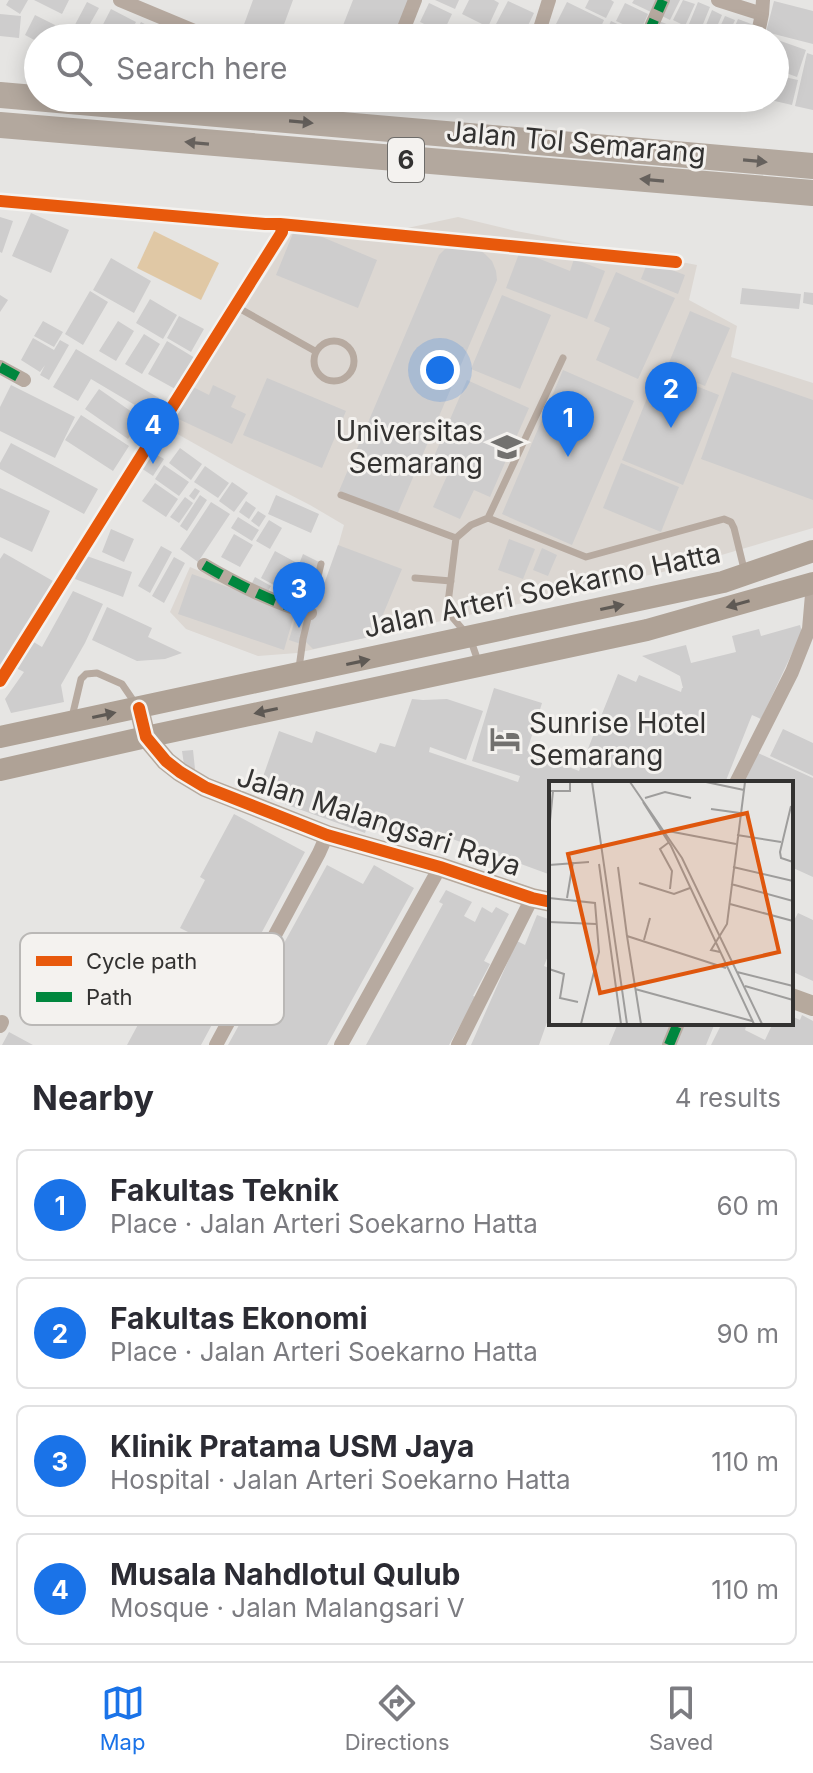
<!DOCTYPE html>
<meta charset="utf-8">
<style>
body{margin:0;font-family:Inter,sans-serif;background:#f7f7f7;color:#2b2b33}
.you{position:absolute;left:440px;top:370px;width:28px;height:28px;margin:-20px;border:6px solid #fff;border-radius:50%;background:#1a73e8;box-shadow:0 0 0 12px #1a73e833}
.badge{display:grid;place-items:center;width:52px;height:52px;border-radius:50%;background:#1a73e8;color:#fff;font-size:26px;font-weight:700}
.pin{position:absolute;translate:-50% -66px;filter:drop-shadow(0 2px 4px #0008)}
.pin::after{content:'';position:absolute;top:42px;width:28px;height:24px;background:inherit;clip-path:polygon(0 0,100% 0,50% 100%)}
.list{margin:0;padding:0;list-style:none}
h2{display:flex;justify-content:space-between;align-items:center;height:104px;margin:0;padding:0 32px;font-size:34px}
h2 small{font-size:26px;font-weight:400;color:#7c7c81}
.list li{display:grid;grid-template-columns:52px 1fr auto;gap:24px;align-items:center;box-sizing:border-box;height:112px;margin:0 16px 16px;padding:0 16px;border:2px solid #e1e1e2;border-radius:12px}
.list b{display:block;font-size:30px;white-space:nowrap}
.list p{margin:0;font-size:26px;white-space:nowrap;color:#7c7c81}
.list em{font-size:26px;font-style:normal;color:#7c7c81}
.icon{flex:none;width:44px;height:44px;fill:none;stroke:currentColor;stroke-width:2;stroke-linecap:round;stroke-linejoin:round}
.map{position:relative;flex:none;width:813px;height:1045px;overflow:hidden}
.search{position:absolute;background:#fff;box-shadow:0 4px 20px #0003;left:24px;right:24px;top:24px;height:88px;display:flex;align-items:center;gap:20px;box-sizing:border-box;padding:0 28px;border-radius:44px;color:#7c7c81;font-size:30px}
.sheet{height:616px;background:#fff}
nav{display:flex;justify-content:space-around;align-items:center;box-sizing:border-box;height:112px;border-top:2px solid #e1e1e2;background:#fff;font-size:22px;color:#7c7c81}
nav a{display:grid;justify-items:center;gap:4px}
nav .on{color:#1a73e8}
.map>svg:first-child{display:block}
.built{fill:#dcd7d2}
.green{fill:#e0c8a5}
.building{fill:#cecdcd}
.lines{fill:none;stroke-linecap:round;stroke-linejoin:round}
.lane{stroke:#b7aaa0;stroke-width:7}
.street{stroke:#b7aaa0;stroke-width:14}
.secondary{stroke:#b6a99d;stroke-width:20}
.primary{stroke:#afa296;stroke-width:22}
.highway{stroke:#b3a89e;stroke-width:26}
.quiet{stroke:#00873e;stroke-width:10;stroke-dasharray:20 10;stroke-linecap:butt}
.cycleway-casing{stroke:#f4f2ef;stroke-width:17}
.cycleway{stroke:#e8590c;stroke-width:12}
.oneway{fill:#66615d}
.oneway2{fill:#5e5954}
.labels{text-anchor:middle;stroke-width:6;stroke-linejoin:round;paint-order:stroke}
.shield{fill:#f4f2ef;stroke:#6d6c6a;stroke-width:2}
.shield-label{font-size:26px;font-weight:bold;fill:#333231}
.street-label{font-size:28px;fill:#333231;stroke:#f4f2ef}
.poi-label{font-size:28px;fill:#333231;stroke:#f4f2ef;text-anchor:end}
.inset-road{fill:none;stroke:#9e9d9c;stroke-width:2}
.view{fill:#df570e;fill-opacity:0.15;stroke:#df570e;stroke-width:4}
.inset-edge{fill:none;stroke:#333231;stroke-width:4}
.key{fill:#f4f2ef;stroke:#bab8b6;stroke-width:2}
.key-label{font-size:22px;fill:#333231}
</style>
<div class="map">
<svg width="813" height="1045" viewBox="0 0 813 1045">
<rect width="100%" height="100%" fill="#e6e5e3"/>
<path class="built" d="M458,217L516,231L697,265L689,300L737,326L731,357L813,383V528L667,571L297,653L258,656L186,629L170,612L190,567L277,604L318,617L344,525L310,505L236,467L165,427L230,331L301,219L389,232Z"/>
<path class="green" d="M154,231L219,263L201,300L137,268Z"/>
<path class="building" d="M9,0H28L20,14L6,5Z
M34,0H69L62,14Z
M253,0H293L279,38H239Z
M353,0H409L396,38H338Z
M435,0H459L455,9Z
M469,0H494L499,3L488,27L462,14Z
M589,0H611L614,2L606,18L585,8Z
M634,0H657L651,12L632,3Z
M667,0H680L670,20L660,15Z
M683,0L695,4L685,26L673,20Z
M508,1L534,13L522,38L495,26Z
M774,1L813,11V44L766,32Z
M87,2L99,8L82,38H68Z
M567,2L604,20L596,38H586L556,24Z
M698,2L710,7L699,34L687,29Z
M429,3L452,14L443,33L420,22Z
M625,3L648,14L640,32L616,21Z
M111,9L136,22L128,38H96Z
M712,10L722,15L712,38H708L702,35Z
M0,14L21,16L19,38L0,36Z
M35,15L55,25L49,38H38V42L25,35Z
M725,16L735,20L727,38H715Z
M738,19L754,25L749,38H730Z
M611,21L647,38H603Z
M659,21L701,38L653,37Z
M141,22L167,36L166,38H133Z
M553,25L580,38H547Z
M418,28L445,35L444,38H415Z
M775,39L806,50L797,77L775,69Z
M807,53L813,55V110L795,106Z
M775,75L798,80L792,105L766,99L775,98Z
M678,98H697L691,112L675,106Z
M31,213L69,230L51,273L12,256Z
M0,217L13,221L2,253L0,252Z
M296,226L377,260L358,308L276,275Z
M455,246L478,249L485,254L492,261L496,271L497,280L397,515L339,491L439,255L445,249Z
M520,251L570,271L574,259L605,271L587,319L506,288Z
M111,258L151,281L134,313L93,290Z
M648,261L685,275L678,294L641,279Z
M616,272L675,298L638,379L596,360L610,328L594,321Z
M742,288L801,294L799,309L740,304Z
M90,291L108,302L83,345L65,334Z
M804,292L813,293V305L803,303Z
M0,295L8,300L0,312Z
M502,295L551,315L520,389L471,369Z
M150,299L177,315L163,339L136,323Z
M690,311L730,328L705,386L666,370Z
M179,316L204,329L191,352L167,338Z
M43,321L63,332L54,347L34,336Z
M118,321L134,331L116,361L99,351Z
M144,334L160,344L142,374L125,364Z
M33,338L54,350L60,340L69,345L49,380L40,375L45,365L40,372L21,360Z
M167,341L195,358L177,390L148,374Z
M76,349L164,401L155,417L91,379L78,401L53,387Z
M563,370L634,401L572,545L502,514Z
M658,371L719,395L683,485L622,460Z
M732,372L813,400V500L701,459Z
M267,378L346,411L322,468L243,435Z
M467,380L529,408L490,497L474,490L460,519L433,507L447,476L429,468Z
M11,385L75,417L55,458L0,431V407Z
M189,385L209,395L213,385L236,396L231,407L246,414L232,444L174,417Z
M99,389L142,419L128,439L85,409Z
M81,415L129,446L113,471L65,440Z
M11,443L98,489L84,514L0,469V463Z
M180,448L202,464L191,480L169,463Z
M152,452L164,459L153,476L141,468Z
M621,463L679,487L661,532L603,508Z
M164,465L189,482L179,496L155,479Z
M205,466L229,483L218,498L194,482Z
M232,482L248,493L234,512L219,501Z
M155,483L178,499L166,517L142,501Z
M0,488L50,511L32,552L0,537Z
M195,488L200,491L194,500L189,496Z
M200,495L207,500L187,531L180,526Z
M276,495L319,514L311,533L268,514Z
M185,497L193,503L179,523L170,517Z
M246,501L256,508L249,519L239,512Z
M211,502L230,514L198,562L180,549Z
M258,511L266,516L259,527L251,521Z
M238,517L259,530L252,541L231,528Z
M269,520L282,528L270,549L256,541Z
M111,529L134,539L124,562L102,552Z
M234,534L253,545L240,567L221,557Z
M509,539L535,549L523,579L498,570Z
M338,545L402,569L374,636L313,649L304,640Z
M161,546L172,552L150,593L138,586Z
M542,548L557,555L548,576L533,570Z
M275,551L297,563L283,590L261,578Z
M4,553L53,581L0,672V559Z
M303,554L319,562L309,611L284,602Z
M84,555L132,572L123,597L75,579Z
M174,557L185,563L164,603L152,596Z
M192,574L295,612L284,650L178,614Z
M255,577L271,586L265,596L250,587Z
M73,591L103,604L85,643L61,685L64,702L11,713L5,699L24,672L16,668L32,641L42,647Z
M107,607L152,628L148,637L182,653L165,659L137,661L92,640Z
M297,613L308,617L301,644L289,640Z
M800,625L802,632L761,719L752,715L725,783H551V875L425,829L421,840L368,824L365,833L257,794L279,731L312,743L316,731L376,753L380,743L395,747L412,699L423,700L447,699L483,711L466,760L430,747L429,752L518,782L520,776L472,761L494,688L542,703L527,751L579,771L618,674L636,682L639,675L681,692L682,688H683L680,676L642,656L686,645L691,663L736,652L732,636L759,629L761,636Z
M783,729L813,743V776L770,756Z
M193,750L195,769L185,771L182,751Z
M758,753L813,778V877L791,867V783H744Z
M234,814L305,852L201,1045H127L188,932L180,928L205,880L200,877Z
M327,865L363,884L374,865L414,888L327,1045H228Z
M446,890L472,902L464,916L475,922L482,907L492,913L496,907L509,914L484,961L490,964L473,996L476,997L449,1045H366L443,904L439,902Z
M798,913L813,920V981L791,971V926Z
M537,915L551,920V948L544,966L551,969V1011L539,1045H471L517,941L525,945Z
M802,1015L813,1021V1045H711L722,1023H747L745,1030L765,1040L773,1023H791V1016L800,1020Z
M618,1023H674L664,1045H609Z
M683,1023H715L706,1045H673Z
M9,1032L33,1045H2Z"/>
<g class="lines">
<path class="lane" d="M235,306L315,351
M314 361a20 20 0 1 1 40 0a20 20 0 1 1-40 0Z
M341,495L456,538
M488,518L586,557L724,519L731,522L734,528L745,573
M415,578L451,581
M479,664L470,638L447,611L456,538L471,525L488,518L563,358
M299,668L303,639L321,564
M72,717L81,679L86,674L97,673L122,684L135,703"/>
<path class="street" d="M120,0L211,38
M718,0L762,14
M400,38L415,0
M537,38L549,0
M646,38L663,0
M757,38L762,14L763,0
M741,103L743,98
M0,201L265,224H280L282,232L0,681
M280,224L676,262
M0,367L24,380
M204,565C238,585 272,602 310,613
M736,783L792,672L809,629L813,583
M0,1026L2,1022
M216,1045L319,853L327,835
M341,1045L440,867
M458,1045L532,898
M669,1045L678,1023"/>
<path class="secondary" d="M139,708L146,737L166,761L180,772L205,787L327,835L440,867L532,898L551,902
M791,998L813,1006"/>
<path class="primary" d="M0,737L723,582L813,551
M0,770L146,737L647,630L813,583"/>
<path class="highway" d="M0,95L813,166
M0,125L813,193"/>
<path class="quiet" d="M646,38L663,0
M0,367L24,380
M204,565C238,585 272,602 310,613
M669,1045L678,1023"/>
<g class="cycleway-casing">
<path id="cycleway" d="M0,201L265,224H280L282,232L0,681
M280,224L676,262
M139,708L146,737L166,761L180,772L205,787L327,835L440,867L532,898L551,902"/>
</g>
<use href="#cycleway" class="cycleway"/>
</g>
<defs><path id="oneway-solid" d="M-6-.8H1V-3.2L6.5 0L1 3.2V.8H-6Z" transform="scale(2)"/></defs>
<g class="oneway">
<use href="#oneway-solid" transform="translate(301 122) rotate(5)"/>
<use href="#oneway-solid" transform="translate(197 143) rotate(-175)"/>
<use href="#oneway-solid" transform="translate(755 161) rotate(5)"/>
<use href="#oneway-solid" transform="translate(652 180) rotate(-175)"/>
</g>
<g class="oneway2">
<use href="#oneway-solid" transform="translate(738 604) rotate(164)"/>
<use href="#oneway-solid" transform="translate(612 607) rotate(-12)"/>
<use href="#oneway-solid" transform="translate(358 662) rotate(-12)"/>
<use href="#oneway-solid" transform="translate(266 711) rotate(168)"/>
<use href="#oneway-solid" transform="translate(104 715) rotate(-12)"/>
</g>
<defs>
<g id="university-bare" transform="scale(2.4)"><path d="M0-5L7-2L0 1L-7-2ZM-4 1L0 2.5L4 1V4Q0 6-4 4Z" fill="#72716f" stroke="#f4f2ef" stroke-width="2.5" paint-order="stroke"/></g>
<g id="hotel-bare" transform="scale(2.4)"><path d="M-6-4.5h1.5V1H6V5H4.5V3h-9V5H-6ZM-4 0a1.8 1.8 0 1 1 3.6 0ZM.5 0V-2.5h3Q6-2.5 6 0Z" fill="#72716f" stroke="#f4f2ef" stroke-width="2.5" paint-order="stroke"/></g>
</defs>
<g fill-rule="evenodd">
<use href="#university-bare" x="507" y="447"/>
<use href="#hotel-bare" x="505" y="739"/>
</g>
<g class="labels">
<rect class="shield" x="388" y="138" width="36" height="44" rx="6"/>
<g class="shield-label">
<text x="406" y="169">6</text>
</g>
<g class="street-label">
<text transform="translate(576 142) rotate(5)" y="10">Jalan Tol Semarang</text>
<text transform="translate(542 590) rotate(-12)" y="10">Jalan Arteri Soekarno Hatta</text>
<text transform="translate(379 821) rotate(18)" y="10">Jalan Malangsari Raya</text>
</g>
<g class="poi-label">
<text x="483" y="441">Universitas<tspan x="483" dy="32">Semarang</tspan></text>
<text x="529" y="733" text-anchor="start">Sunrise Hotel<tspan x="529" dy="32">Semarang</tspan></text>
</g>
</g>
<g transform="translate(549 781)">
<rect width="244" height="244" fill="#e6e5e3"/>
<path class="inset-road" d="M43,1L78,243M81,1L133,77L213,243M157,1L195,9M0,10H21V1M96,17L116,11L142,17M94,21L122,65L205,243M242,25L231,71L232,77L244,81M162,28L191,32M0,50L4,10M119,50L187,63M188,54L232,61M119,62L111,68L123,90L121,108M50,83L72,243M0,84L40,81M69,86L78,155M184,86L244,100M90,102L125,113L141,107M182,103L244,120M0,117L46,122L50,171L32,243M18,117L24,81M181,123L244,140M0,141L47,143M95,159L101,137L99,144M171,171L162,169L178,143L196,1M0,188L15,193L11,217L29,221M188,191L244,205M196,205L244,219M86,208L203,240M92,243L78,155L177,187"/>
<path class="view" d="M198,32L230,171L51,212L19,73Z"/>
<rect width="244" height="244" class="inset-edge"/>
</g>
<rect x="20" y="933" width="264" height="92" rx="12" class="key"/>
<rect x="36" y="956" width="36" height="10" fill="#e8590c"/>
<rect x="36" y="992" width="36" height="10" fill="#00873e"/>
<g class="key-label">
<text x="86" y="969">Cycle path</text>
<text x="86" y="1005">Path</text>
</g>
</svg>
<div class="you"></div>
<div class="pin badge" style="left:568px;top:457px">1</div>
<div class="pin badge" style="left:671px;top:428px">2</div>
<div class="pin badge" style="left:299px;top:628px">3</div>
<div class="pin badge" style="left:153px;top:464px">4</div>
<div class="search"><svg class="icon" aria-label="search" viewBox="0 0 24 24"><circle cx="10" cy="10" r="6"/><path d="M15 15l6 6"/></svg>Search here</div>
</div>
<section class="sheet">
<h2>Nearby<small>4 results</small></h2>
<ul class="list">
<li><span class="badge">1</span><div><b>Fakultas Teknik</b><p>Place · Jalan Arteri Soekarno Hatta</p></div><em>60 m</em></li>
<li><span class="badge">2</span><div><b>Fakultas Ekonomi</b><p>Place · Jalan Arteri Soekarno Hatta</p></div><em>90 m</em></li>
<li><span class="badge">3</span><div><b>Klinik Pratama USM Jaya</b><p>Hospital · Jalan Arteri Soekarno Hatta</p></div><em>110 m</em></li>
<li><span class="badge">4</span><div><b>Musala Nahdlotul Qulub</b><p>Mosque · Jalan Malangsari V</p></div><em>110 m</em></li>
</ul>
</section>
<nav>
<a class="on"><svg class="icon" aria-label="map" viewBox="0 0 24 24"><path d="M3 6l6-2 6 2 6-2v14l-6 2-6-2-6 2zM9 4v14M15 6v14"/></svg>Map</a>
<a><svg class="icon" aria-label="directions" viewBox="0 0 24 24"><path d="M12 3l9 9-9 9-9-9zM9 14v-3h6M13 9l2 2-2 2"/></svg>Directions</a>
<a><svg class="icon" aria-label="saved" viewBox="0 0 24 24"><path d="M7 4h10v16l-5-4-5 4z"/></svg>Saved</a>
</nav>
